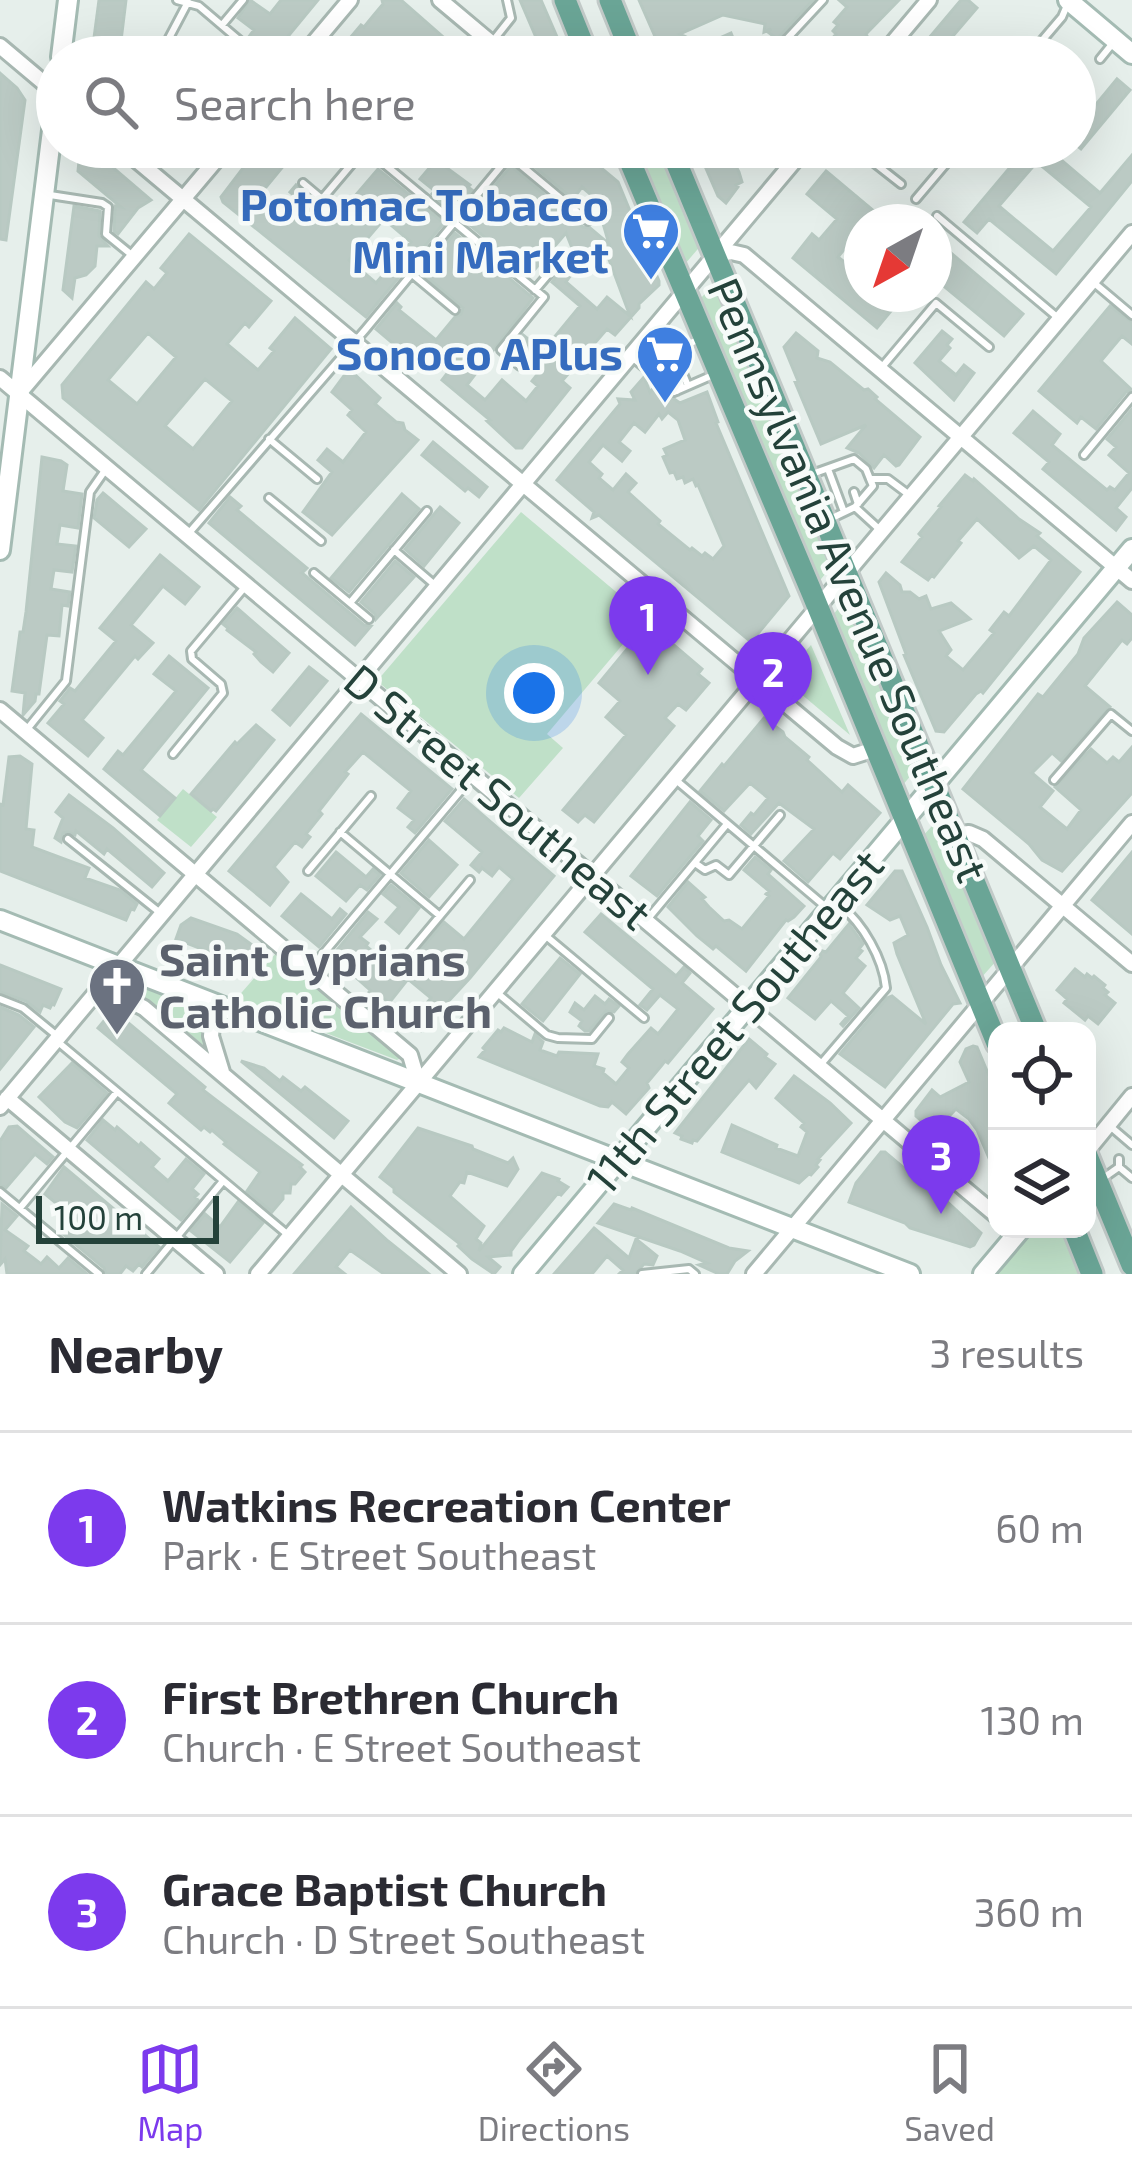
<!DOCTYPE html>
<meta charset="utf-8">
<style>
body{margin:0;font-family:"Exo 2",sans-serif;background:#f2f2f3;color:#2b2b33}
.controls{position:absolute;right:36px;bottom:36px;display:grid;overflow:hidden;border-radius:24px;box-shadow:0 12px 48px #0002}
.controls button{width:108px;height:108px;display:grid;place-items:center;padding:0;border:0;border-bottom:3px solid #e1e1e2;background:#fff;color:#2b2b33;font:60px sans-serif}
.compass{position:absolute;left:844px;top:204px;width:108px;height:108px;border-radius:50%;background:#fff;box-shadow:0 12px 48px #0002;rotate:220deg}
.scale{position:absolute;left:36px;bottom:30px;width:183px;box-sizing:border-box;padding-left:12px;border:6px solid #24423a;border-top:0;font-size:33px;line-height:42px;white-space:nowrap;color:#24423a;-webkit-text-stroke:9px #f7fbf9;paint-order:stroke}
.you{position:absolute;left:534px;top:693px;width:42px;height:42px;margin:-30px;border:9px solid #fff;border-radius:50%;background:#1a73e8;box-shadow:0 0 0 18px #1a73e833}
.badge{display:grid;place-items:center;width:78px;height:78px;border-radius:50%;background:#7c3aed;color:#fff;font-size:39px;font-weight:700}
.pin{position:absolute;translate:-50% -99px;filter:drop-shadow(0 3px 6px #0008)}
.pin::after{content:'';position:absolute;top:63px;width:42px;height:36px;background:inherit;clip-path:polygon(0 0,100% 0,50% 100%)}
.list{margin:0;padding:0;list-style:none}
h2{display:flex;justify-content:space-between;align-items:center;height:156px;margin:0;padding:0 48px;font-size:51px}
h2 small{font-size:39px;font-weight:400;color:#7c7c81}
.list li{display:grid;grid-template-columns:78px 1fr auto;gap:36px;align-items:center;box-sizing:border-box;height:192px;padding:0 48px;border-top:3px solid #e1e1e2}
.list b{display:block;font-size:45px;white-space:nowrap}
.list p{margin:0;font-size:39px;white-space:nowrap;color:#7c7c81}
.list em{font-size:39px;font-style:normal;color:#7c7c81}
.icon{flex:none;width:66px;height:66px;fill:none;stroke:currentColor;stroke-width:2;stroke-linecap:round;stroke-linejoin:round}
.map{position:relative;flex:none;width:1132px;height:1274px;overflow:hidden}
.search{position:absolute;background:#fff;box-shadow:0 12px 48px #0002;left:36px;right:36px;top:36px;height:132px;display:flex;align-items:center;gap:30px;box-sizing:border-box;padding:0 42px;border-radius:66px;color:#7c7c81;font-size:45px}
.sheet{height:732px;background:#fff}
nav{display:flex;justify-content:space-around;align-items:center;box-sizing:border-box;height:168px;border-top:3px solid #e1e1e2;background:#fff;font-size:33px;color:#7c7c81}
nav a{display:grid;justify-items:center;gap:6px}
nav .on{color:#7c3aed}
.map>svg:first-child{display:block}
.green{fill:#bfe0c8}
.building{fill:#bbcac4;stroke:#b8c9c2;stroke-width:3;fill-rule:evenodd}
.lines{fill:none;stroke-linecap:round;stroke-linejoin:round}
.lane-casing{stroke:#a8b8b2;stroke-width:12}
.street-casing{stroke:#a8b8b2;stroke-width:20}
.secondary-casing{stroke:#a4bbb3;stroke-width:24}
.primary-casing{stroke:#c2cac8;stroke-width:27}
.lane{stroke:#fff;stroke-width:6}
.street{stroke:#fff;stroke-width:14}
.secondary{stroke:#fff;stroke-width:18}
.primary{stroke:#6aa596;stroke-width:21}
.labels{text-anchor:middle;stroke-width:9;stroke-linejoin:round;paint-order:stroke}
.shop-label{font-size:45px;font-weight:bold;fill:#366cbe;stroke:#f7fbf9;text-anchor:end}
.street-label{font-size:45px;fill:#24423a;stroke:#f7fbf9}
.worship-label{font-size:45px;font-weight:bold;fill:#5b616d;stroke:#f7fbf9;text-anchor:start}
</style>
<div class="map">
<svg width="1132" height="1274" viewBox="0 0 1132 1274">
<rect width="100%" height="100%" fill="#e6efeb"/>
<path class="green" d="M637,147H663L703,243L685,264Z
M718,280L834,563L817,584L700,299Z
M521,512L646,617L547,734L563,748L519,798L377,681Z
M849,596L919,766L901,787L831,617Z
M811,645L850,735L782,678Z
M183,789L217,817L191,847L157,820Z
M940,817L998,959L980,979L922,837Z
M277,952L400,1055L401,1058L397,1060L236,999Z
M120,979L199,1007L203,1014L208,1049L146,998L118,989L116,986Z
M1033,1229H1062L1081,1274H995Z"/>
<path class="building" d="M99,0H126L119,57H95L96,53H92Z
M250,0L270,14L281,0H318L271,57H266L248,38L254,30L238,18Z
M382,0H401L466,57H432L418,46L409,57H388L376,47L368,57H334L361,25L364,27L373,16L383,4Z
M520,0H541L564,53L551,57L541,49Z
M639,0H813L777,39L768,32L771,29L764,32L765,24L723,15L680,34L697,42L699,47L731,33L735,43L704,57H664Z
M839,0H899L866,34L868,38L851,57H825L820,53L836,34L833,31L838,25L834,22L847,7Z
M961,0H968L977,8L935,57H913Z
M0,73L17,88L25,100L6,240L0,239Z
M1117,79L1130,90L1081,149L1075,144V121L1079,125Z
M259,147H299L262,192L290,218L303,203L290,192L296,185L317,205L324,206L337,217L378,169L444,223L366,317L223,202L221,197ZM384,219L411,242L376,283L349,260Z
M538,147H576L618,182L659,281V285L639,304V308L615,335L607,329L594,344L562,381L570,388L522,448H516L487,421L490,420L442,380L449,371L426,352L416,363L376,329L397,303L401,307L399,310L436,340L455,317L461,314L463,308L422,273L455,233L533,298L467,385L485,400L502,380L526,401L538,386L532,381L544,366L517,343L523,335L543,351L580,306L552,282L563,268L571,275L566,282L597,309L607,297L630,316L604,246L576,258L566,233L530,275L465,221L511,166L583,227L590,228L609,244L600,213L603,205L582,187L573,199L525,159Z
M700,147H726L739,172L742,182L736,185L738,187L726,203L718,196L701,157L704,156Z
M1027,147H1046L1100,193L1132,155V181L1056,274L989,219L977,233L964,222ZM1037,162L1091,207L1053,251L999,206Z
M90,148L151,200L138,208L118,234L114,231L115,206L121,207L78,171L79,161Z
M436,160L470,185L468,187L472,190L453,212L432,194L435,191L420,179Z
M826,171L887,222H862V240L856,235L838,257L862,276V294H883L896,305L877,328L793,258L812,234L819,240L837,219L807,194Z
M74,206L100,211L99,236L108,246H97L95,266L86,275L75,278L72,298L63,290Z
M189,234L271,301L249,327L245,323L227,344L258,370L274,351L270,348L295,318L331,349L199,510L63,398L62,385L146,282L154,289L167,273L161,268ZM148,333L176,357L137,404L108,380ZM205,379L232,401L193,449L165,426Z
M938,242L1023,314L1004,336L934,278V246Z
M1110,306L1132,322V344L1122,336L1101,361L1132,390L1126,392L1096,429L1081,417L1077,423L1039,391Z
M942,331L952,339L947,345L950,348L939,361L956,375L964,365L974,373L954,400L915,363Z
M796,333L818,351L817,358L830,362L864,390L868,389L877,397L875,399L920,437L899,465L896,466L884,455L874,468L859,453L847,448L866,425L821,444L795,382L798,381L784,347Z
M349,369L380,398L375,404L396,422L403,423L405,430L418,440L332,535L303,512L332,472L318,460L327,449L343,462L366,432L348,415L352,410L332,392Z
M644,377L650,392L655,386L680,403L707,392L718,422L716,423L789,596L751,642L599,515L592,518L594,512L557,480L620,404L618,399L635,400L631,392ZM668,412L678,420L685,440L664,449L667,455L663,457L670,473L674,472L677,479L683,477L685,483L693,479L696,486L698,485L724,546L713,559L705,553L702,556L692,548L690,550L658,524L660,521L628,492L636,483L626,474L613,490L599,478L602,474L589,462L603,445L622,461L630,451L619,442L634,423L645,432L659,414L662,419Z
M1132,409V488L1116,508L1126,517L1116,530L1043,469L1049,462L1014,433L1033,411L1060,434L1052,445L1107,490L1110,487L1115,490L1129,473L1109,455L1116,447L1107,439Z
M433,442L487,487L479,497L468,488L465,491L422,455Z
M42,457L61,461L67,465L63,491L82,494L78,528L60,525L57,544L76,546L72,572L54,570L51,589L70,592L68,606L62,605L59,636L47,635L39,694H36L35,701L23,715L25,693L12,691L20,632H23L26,612Z
M965,475L973,481L974,479L1019,519L1040,533L1037,536L1080,572L983,693L981,691L976,694L944,732L936,731L904,655L906,654L879,582L886,573L900,585L902,592H910L919,599L926,596L931,609L951,603L970,619L939,631L951,650L946,656L963,670L994,633L990,630L1004,612L1009,616L1051,560L1034,546L1019,558L977,519L958,541L961,543L934,577L932,575L928,580L902,562L922,537L919,534L941,507L939,506Z
M103,493L146,529L129,547L94,518L97,500Z
M402,494L419,509L349,592L331,578Z
M230,497L241,506L237,510L307,568L302,573L364,625L371,626L355,645L209,523Z
M440,507L459,523L424,566L405,549Z
M160,555L199,587L185,604L163,586L131,625L153,643L138,659L135,656L82,720L103,738L88,756L48,723L64,704L60,701L70,688L75,691L116,641L100,628Z
M395,561L414,577L376,619L375,614L361,602Z
M1117,602L1132,615V638L1127,644L1122,640L1085,686L1110,707L1061,761L1052,753L1032,773L1053,791L1040,807L1067,829L1081,810L1055,787L1091,749L1107,763L1113,757L1119,762L1132,747V793L1062,871L1042,860L1029,844L963,789L1038,694L1043,697L1065,670L1078,654L1084,638Z
M237,608L289,653L273,672L261,662L254,654L256,652L227,630L228,628L223,624Z
M662,635L702,669L698,674L709,683L686,710L678,704L665,718L674,726L594,822L585,815L578,822L563,810L626,735L606,717L620,701L599,683L637,637L651,648Z
M169,656L208,688L141,770L175,798L160,816L104,769L118,751L123,755L176,691L154,674Z
M309,667L327,681L290,725L273,710Z
M361,714L452,789L415,833L408,827L414,820L398,808L411,791L363,752L345,772L348,774L319,811L322,814L306,834L310,837L302,847L295,842L274,867L288,882L270,905L229,871Z
M764,718L783,732L785,737L809,757L807,760L842,792L848,785L880,813L840,859L833,853L808,882L784,861L814,829L779,803L751,834L741,825L751,813L754,815L768,798L750,783L724,811L700,791L722,764L724,766Z
M256,725L274,740L216,811L213,809L211,811L191,794L235,742L237,744Z
M20,756L32,764L26,829L34,830L32,847L89,868L85,878L120,890L137,904L134,910L131,909L126,920L0,871V804L3,805L9,757Z
M69,795L113,828L164,873L152,887L107,849L104,854L76,831L75,835L68,832L63,833L61,842L55,838L63,818L56,812Z
M464,799L554,876L470,978L421,1031L403,1017L412,1006L419,1012L431,998L408,979L389,1003L381,996L378,999L369,992L370,990L332,956L368,912L377,919L360,937L368,943L366,946L400,974L444,922L464,939L513,879L499,867L492,876L482,868L479,872L471,865L482,852L445,821Z
M690,802L711,820L698,836L703,841L657,896L631,876Z
M429,840L457,865L429,897L401,873Z
M336,852L366,877L373,869L380,875L367,890L360,885L346,901L316,876Z
M1132,852V934L1092,900Z
M755,857L771,870L768,874L804,906L794,917L788,921L786,920L746,971L716,946L713,949L697,936L668,907L688,882L705,897L702,899L709,907L724,921L729,920L742,929L769,896L766,894L769,891L744,870Z
M895,871H902L927,927L941,965L960,1003L953,1004L885,1087L840,1054L887,998L892,996L926,1024L897,954L894,943L908,935L900,916L890,920L867,905Z
M391,885L419,908L399,933L386,922L399,907L383,894Z
M301,894L332,919L340,909L346,914L319,947L282,916Z
M601,914L676,976L684,967L690,973L682,983L713,1009L668,1063L665,1061L662,1065L647,1083L649,1088L626,1114L612,1102L608,1107L600,1106L479,1057L485,1050L483,1048L498,1030L501,1032L504,1028L532,1042L535,1034L543,1042L540,1050L557,1056L559,1052L598,1054L594,1066L604,1069L603,1073L616,1084L629,1068L622,1062L628,1054L651,1028L658,1034L678,1009L660,995L647,1010L640,1005L653,989L585,932Z
M191,918L237,934L252,945L262,954L255,970L176,939L181,925Z
M849,924L863,944L859,949L862,951L856,958L865,966L843,993L859,1008L843,1026L841,1024L848,1016L831,1001L815,1019L788,998L821,957L819,950L826,952Z
M560,958L580,974L543,1021L522,1004Z
M0,965L61,989L54,1005L52,1004L50,1008L43,1005L40,1012L26,1001L0,992Z
M1075,969L1085,977L1087,974L1092,978L1094,976L1105,985L1103,988L1108,992L1105,995L1115,1003L1098,1024L1088,1016L1085,1020L1064,1003L1067,999L1057,990Z
M595,996L605,1004L609,999L619,1006L614,1012L606,1011L589,1031H585L579,1026L582,1021L570,1012L575,1003L584,1010Z
M0,1007L19,1015L34,1027L0,1069Z
M113,1010L205,1087L203,1090L216,1100L302,1165L300,1167L305,1172L295,1184H291L290,1193H283V1199L272,1212L247,1191L260,1172L224,1144L226,1142L212,1130L210,1132L204,1127L201,1130L169,1103L177,1094L98,1028Z
M749,1039L767,1054L765,1057L775,1064L756,1088L749,1080L697,1141L693,1140L692,1143L681,1139L682,1136L675,1133Z
M973,1046L977,1047L997,1095V1177L977,1130L969,1119L956,1109L934,1132L916,1116V1111L932,1090L940,1097L969,1082L960,1062L966,1049Z
M241,1061L264,1068L280,1081L283,1077L301,1091L305,1087L348,1121L334,1138Z
M72,1063L107,1093L77,1128L65,1122L39,1097Z
M794,1076L830,1103L851,1123L818,1159L820,1160L816,1165L818,1167L811,1175L809,1174L799,1183L722,1152L732,1125L777,1145L776,1148L798,1156L807,1132L801,1127L804,1123L776,1098Z
M103,1120L115,1130L117,1127L139,1146L141,1143L159,1159L152,1167L168,1181L186,1159L204,1174L192,1189L198,1194L195,1197L198,1200L181,1220L87,1140Z
M17,1126L53,1157L47,1164L35,1154L6,1188L0,1185V1141L9,1127Z
M418,1128L472,1146L473,1149L508,1163L513,1158L518,1169L507,1186L467,1172L464,1183L460,1182L450,1196L484,1226L476,1239L481,1243L479,1251L542,1173L559,1179L558,1181L568,1187L561,1195L558,1193L519,1240L511,1251V1255L488,1257L500,1267L494,1274L472,1259L458,1246L460,1244L394,1192V1188L380,1177Z
M881,1152H885L924,1185H929L981,1233L974,1245L970,1247L910,1228L905,1223L849,1202L856,1183Z
M64,1167L159,1247L142,1267L139,1264L133,1271L126,1266L120,1274H106L104,1268L63,1234L78,1216L60,1201L57,1204L45,1194Z
M238,1202L263,1223L230,1262L191,1231L205,1214L220,1227Z
M2,1204L17,1216L5,1230L28,1246L24,1251L32,1257L41,1264L47,1257L59,1268L68,1258L87,1274H7L5,1259L0,1265Z
M614,1204L631,1210L632,1208L729,1248L748,1251L735,1261L727,1274H719L699,1265L707,1263L680,1251L598,1223Z
M351,1207L388,1241L429,1274H384L350,1250L336,1267L345,1274H294Z
M594,1228L629,1258L636,1239L657,1256L653,1265L644,1264L635,1274H619L623,1270L607,1256L592,1274H554Z"/>
<g class="lines">
<g class="lane-casing">
<path id="lane" d="M177,0L199,6L259,57
M222,25L243,0
M492,42L511,18L507,0
M159,57L188,2
M742,57L747,49L754,48L770,57L823,0
M1028,57L1062,17L1068,3
M1100,59L1113,43
M499,147L588,221
M854,147L901,184
M365,148L544,297L501,350L520,366
M303,183L322,199L366,147
M50,195L102,203L108,207L106,234L133,256
M916,199L960,147
M937,216L1057,317
M412,274L455,310
M1093,282L1132,315
M535,290L558,263
M658,328L673,350L698,340
M633,358L674,392L713,375
M882,367L936,303L989,347
M647,370L661,354L673,350L675,355
M682,371L688,386
M676,373L682,388
M671,376L677,391
M269,439L317,479
M1084,455L1132,397
M828,469L844,512
M812,474L854,459L866,469L870,479H888L908,494
M854,492L858,504
M269,498L321,541
M855,507L873,486L870,479
M830,519L855,507L879,529
M189,533L365,330L517,147
M394,550L436,586
M314,573L369,619
M350,603L427,511
M28,728L66,681L90,492L106,469
M173,754L223,693L221,684L192,659L191,651L244,588
M1054,780L1111,714L1132,731
M677,781L827,908
M340,832L440,916
M68,839L159,912
M695,863L705,870L716,865L729,875L780,815
M308,871L371,796
M646,921L727,824
M546,936L644,1018
M408,954L470,880
M312,967L473,776
M495,991L547,1035L558,1038L592,1039L609,1018
M0,999L23,1008L56,1035
M58,1042L287,1234
M821,1064L886,988C883,958 863,924 840,905
M1111,1127L1132,1145
M1119,1159V1167L1132,1178
M1102,1179L1119,1167
M0,1192L99,1274
M20,1208L117,1092
M146,1274L223,1181
M642,1274L689,1269L695,1274"/>
</g>
<g class="street-casing">
<path id="street" d="M440,0L508,57
M0,46L57,94
M302,57L350,0
M881,57L929,0
M121,147L837,747L853,756L875,749
M717,255L731,252L744,255L1132,581
M0,378L997,1216
M21,391L227,147
M0,710L410,1055L418,1082
M954,835L969,833L983,839L1132,964
M101,986L144,1008L459,1274
M214,1003L211,1036L222,1072
M7,1098L216,1274
M0,1107L806,147
M1087,1151L1132,1096
M258,1274L1132,233
M754,1274L1132,823"/>
</g>
<g class="secondary-casing">
<path id="secondary" d="M1068,0L1132,54
M61,57L68,0
M0,550L57,90
M0,920L910,1274
M523,1274L1132,549
M983,1274L1021,1229"/>
</g>
<g class="primary-casing">
<path id="primary" d="M565,0L588,57
M610,0L633,57
M624,147L812,593L997,1043
M670,147L1036,1031
M1087,1156L1132,1265
M1074,1229L1092,1274"/>
</g>
<use href="#lane" class="lane"/>
<use href="#street" class="street"/>
<use href="#secondary" class="secondary"/>
<use href="#primary" class="primary"/>
</g>
<defs>
<g id="supermarket-pin" transform="scale(3)"><path d="M0 17L-7.5 6A9.5 9.5 0 1 1 7.5 6Z" fill="#3f7fe0" stroke="#f7fbf9"/><path d="M-6-5.5h2.5l.6 2H6L4.5 2H-2.5L-4.4-4H-6ZM-1.5 3.2a1.3 1.3 0 1 0 .1 0ZM3 3.2a1.3 1.3 0 1 0 .1 0Z" fill="#fff"/></g>
<g id="church-pin" transform="scale(3)"><path d="M0 17L-7.5 6A9.5 9.5 0 1 1 7.5 6Z" fill="#6b7280" stroke="#f7fbf9"/><path d="M-1.2-6h2.4v3.5h3.3v2.4h-3.3V6h-2.4V-.1h-3.3v-2.4h3.3Z" fill="#fff"/></g>
</defs>
<g fill-rule="evenodd">
<use href="#supermarket-pin" x="651" y="231"/>
<use href="#supermarket-pin" x="665" y="354"/>
<use href="#church-pin" x="117" y="986"/>
</g>
<g class="labels">
<g class="shop-label">
<text x="609" y="221">Potomac Tobacco<tspan x="609" dy="52">Mini Market</tspan></text>
<text x="623" y="370">Sonoco APlus</text>
</g>
<g class="street-label">
<text transform="translate(848 580) rotate(67)" y="16">Pennsylvania Avenue Southeast</text>
<text transform="translate(498 797) rotate(40)" y="16">D Street Southeast</text>
<text transform="translate(735 1022) rotate(-50)" y="16">11th Street Southeast</text>
</g>
<g class="worship-label">
<text x="159" y="976">Saint Cyprians<tspan x="159" dy="52">Catholic Church</tspan></text>
</g>
</g>
</svg>
<div class="controls">
<button><svg class="icon" aria-label="locate" viewBox="0 0 24 24"><circle cx="12" cy="12" r="6"/><path d="M12 2v4M12 18v4M2 12h4M18 12h4"/></svg></button>
<button><svg class="icon" aria-label="layers" viewBox="0 0 24 24"><path d="M12 4l9 5-9 5-9-5zM3 14l9 5 9-5"/></svg></button>
</div>
<svg class="compass" viewBox="-18 -18 36 36"><path d="M0-13l5 13h-10z" fill="#e53935"/><path d="M0 13l5-13h-10z" fill="#7c7c81"/></svg>
<div class="scale">100 m</div>
<div class="you"></div>
<div class="pin badge" style="left:648px;top:675px">1</div>
<div class="pin badge" style="left:773px;top:731px">2</div>
<div class="pin badge" style="left:941px;top:1214px">3</div>
<div class="search"><svg class="icon" aria-label="search" viewBox="0 0 24 24"><circle cx="10" cy="10" r="6"/><path d="M15 15l6 6"/></svg>Search here</div>
</div>
<section class="sheet">
<h2>Nearby<small>3 results</small></h2>
<ul class="list">
<li><span class="badge">1</span><div><b>Watkins Recreation Center</b><p>Park · E Street Southeast</p></div><em>60 m</em></li>
<li><span class="badge">2</span><div><b>First Brethren Church</b><p>Church · E Street Southeast</p></div><em>130 m</em></li>
<li><span class="badge">3</span><div><b>Grace Baptist Church</b><p>Church · D Street Southeast</p></div><em>360 m</em></li>
</ul>
</section>
<nav>
<a class="on"><svg class="icon" aria-label="map" viewBox="0 0 24 24"><path d="M3 6l6-2 6 2 6-2v14l-6 2-6-2-6 2zM9 4v14M15 6v14"/></svg>Map</a>
<a><svg class="icon" aria-label="directions" viewBox="0 0 24 24"><path d="M12 3l9 9-9 9-9-9zM9 14v-3h6M13 9l2 2-2 2"/></svg>Directions</a>
<a><svg class="icon" aria-label="saved" viewBox="0 0 24 24"><path d="M7 4h10v16l-5-4-5 4z"/></svg>Saved</a>
</nav>
